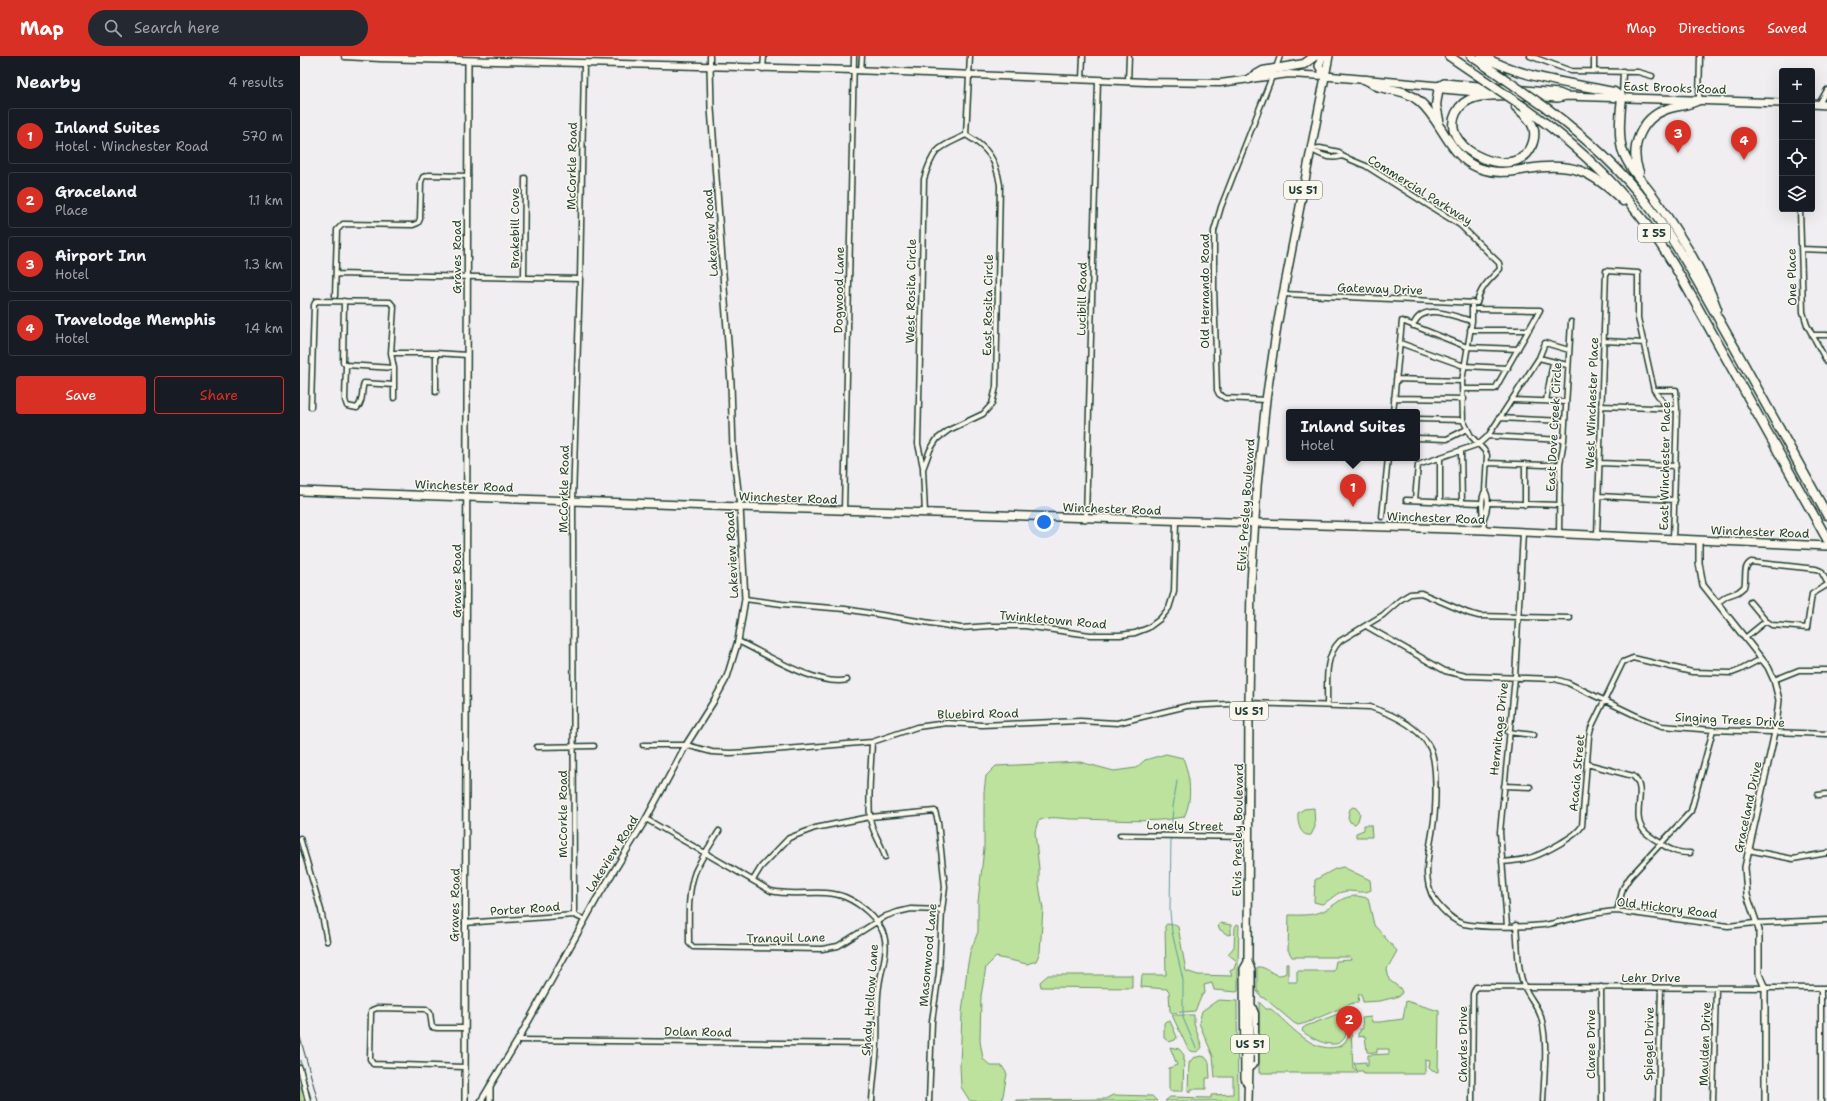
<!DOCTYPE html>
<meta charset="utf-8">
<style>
body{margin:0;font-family:"Shantell Sans",sans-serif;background:#242831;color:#f1f3f6}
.controls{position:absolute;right:12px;top:12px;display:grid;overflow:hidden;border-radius:4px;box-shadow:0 4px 16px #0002}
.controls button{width:36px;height:36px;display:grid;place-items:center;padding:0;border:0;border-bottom:1px solid #363941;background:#171b24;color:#f1f3f6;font:20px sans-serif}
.you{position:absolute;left:744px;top:466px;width:14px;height:14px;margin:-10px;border:3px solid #fff;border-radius:50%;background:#1a73e8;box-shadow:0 0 0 6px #1a73e833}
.badge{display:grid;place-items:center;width:26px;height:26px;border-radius:50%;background:#d93025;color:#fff;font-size:13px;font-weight:700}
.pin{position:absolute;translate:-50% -33px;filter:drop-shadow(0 1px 2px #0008)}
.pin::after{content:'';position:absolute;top:21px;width:14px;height:12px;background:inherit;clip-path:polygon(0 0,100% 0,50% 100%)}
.popup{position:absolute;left:986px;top:353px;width:134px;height:52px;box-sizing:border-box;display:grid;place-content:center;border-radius:4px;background:#171b24;filter:drop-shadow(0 1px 3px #0005);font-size:13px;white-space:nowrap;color:#9ea1a6}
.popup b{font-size:15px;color:#f1f3f6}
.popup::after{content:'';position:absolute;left:50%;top:100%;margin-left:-8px;border:8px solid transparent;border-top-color:#171b24}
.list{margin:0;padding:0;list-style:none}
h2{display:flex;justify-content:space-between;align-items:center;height:52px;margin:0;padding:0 16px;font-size:17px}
h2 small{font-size:13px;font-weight:400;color:#9ea1a6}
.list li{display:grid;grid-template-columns:26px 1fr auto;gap:12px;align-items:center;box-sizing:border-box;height:56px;margin:0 8px 8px;padding:0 8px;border:1px solid #363941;border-radius:4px}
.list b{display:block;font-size:15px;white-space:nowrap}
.list p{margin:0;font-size:13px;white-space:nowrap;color:#9ea1a6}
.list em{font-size:13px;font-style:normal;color:#9ea1a6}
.actions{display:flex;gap:8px;padding:12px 16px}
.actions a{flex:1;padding:9px 0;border:1px solid #d93025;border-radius:4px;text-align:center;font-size:14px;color:#d93025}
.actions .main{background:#d93025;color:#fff}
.icon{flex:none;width:22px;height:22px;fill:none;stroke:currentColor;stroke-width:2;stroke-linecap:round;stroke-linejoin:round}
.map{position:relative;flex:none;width:1527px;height:1045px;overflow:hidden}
header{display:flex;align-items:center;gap:24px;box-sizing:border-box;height:56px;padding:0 20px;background:#d93025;color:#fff}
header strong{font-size:19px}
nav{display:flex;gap:22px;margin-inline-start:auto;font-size:14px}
.search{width:280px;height:36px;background:#242831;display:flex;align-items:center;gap:10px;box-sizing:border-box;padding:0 14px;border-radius:22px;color:#9ea1a6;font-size:15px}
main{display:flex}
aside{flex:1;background:#171b24}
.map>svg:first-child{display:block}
.green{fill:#bce29d;stroke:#6e9068}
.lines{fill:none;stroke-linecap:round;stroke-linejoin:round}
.stream{stroke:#5f9a9f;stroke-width:1}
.minor-casing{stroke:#1f3d34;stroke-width:7}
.tertiary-casing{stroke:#1f3d34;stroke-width:8}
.secondary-casing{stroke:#1f3d34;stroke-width:9}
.primary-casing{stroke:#1f3d34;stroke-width:10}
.motorway-casing{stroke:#1f3d34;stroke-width:11}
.minor{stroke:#fbf7ec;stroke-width:4}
.tertiary{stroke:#fbf7ec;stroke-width:5}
.secondary{stroke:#fbf7ec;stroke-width:6}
.primary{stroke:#fbf7ec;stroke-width:7}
.motorway{stroke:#fbf7ec;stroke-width:8}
.rail{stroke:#1f3d34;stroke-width:1}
.motorway-bridge-casing{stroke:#1f3d34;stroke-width:11;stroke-linecap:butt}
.motorway-bridge{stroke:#fbf7ec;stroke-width:8}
.labels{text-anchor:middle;stroke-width:3;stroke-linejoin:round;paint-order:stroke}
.shield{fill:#fbf7ec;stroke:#61756b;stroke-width:1}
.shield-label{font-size:11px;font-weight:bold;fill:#1f3d34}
.street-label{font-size:12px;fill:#1f3d34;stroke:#fbf7ec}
</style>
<header>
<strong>Map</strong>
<div class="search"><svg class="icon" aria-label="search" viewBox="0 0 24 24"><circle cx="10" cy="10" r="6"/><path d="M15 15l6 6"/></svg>Search here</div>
<nav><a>Map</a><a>Directions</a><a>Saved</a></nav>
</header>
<main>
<aside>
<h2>Nearby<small>4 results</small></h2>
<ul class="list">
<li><span class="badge">1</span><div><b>Inland Suites</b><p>Hotel · Winchester Road</p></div><em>570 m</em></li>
<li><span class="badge">2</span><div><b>Graceland</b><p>Place</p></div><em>1.1 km</em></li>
<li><span class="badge">3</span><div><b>Airport Inn</b><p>Hotel</p></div><em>1.3 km</em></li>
<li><span class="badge">4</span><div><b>Travelodge Memphis</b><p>Hotel</p></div><em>1.4 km</em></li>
</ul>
<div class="actions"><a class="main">Save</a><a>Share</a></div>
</aside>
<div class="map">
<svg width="1527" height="1045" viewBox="0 0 1527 1045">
<rect width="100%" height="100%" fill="#f0eef0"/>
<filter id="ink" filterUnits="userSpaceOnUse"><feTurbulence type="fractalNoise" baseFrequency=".025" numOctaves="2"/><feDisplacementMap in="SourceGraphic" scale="8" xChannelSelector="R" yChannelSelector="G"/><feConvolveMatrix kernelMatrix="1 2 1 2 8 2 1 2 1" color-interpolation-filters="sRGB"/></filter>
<g filter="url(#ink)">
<path class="green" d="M866,698L883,702C890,720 893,743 884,761C848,768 810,763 774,763C760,763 751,759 738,765L735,776L739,813V829L743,853L740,896L736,905L727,908L696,901L686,911L681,940L680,985L683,1003L691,1010H702L707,1018L702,1045H670L661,1031L660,1009L662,957L667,913L670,896L678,876V846L684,792V736L686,720L696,710L780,706L814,715L836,712L845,704Z
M1053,751L1056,752L1060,757L1058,765L1055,768L1050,766L1048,761L1050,753Z
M1014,752L1015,771L1011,779C1000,781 997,766 998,757L1004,753Z
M1064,769H1071L1072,781H1056V777L1064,774Z
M1043,811L1070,824L1071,834C1063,839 1051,833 1042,836C1034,838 1030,845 1022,848L1014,846L1015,824L1035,813Z
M1057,840L1068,842L1074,869L1097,895L1087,913L1089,924L1100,932L1102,936L1100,940L1080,945L1063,946L1061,938H1059L1058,947H1053L1006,967L998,969L994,967L968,945L959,939V936H957V911C969,910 974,924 986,917V907H988V926H997V915H1034L1036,905L1051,904L1050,901H992L988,894L989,859C1000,859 1013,860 1023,855C1037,849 1040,840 1057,840Z
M920,867L931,869V878L928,879L919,873L918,869Z
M867,868L875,869L878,871L886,915L898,919L932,920L930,915L934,913L936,907H938V935L937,936L914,934L912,927L904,929L905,937L902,939L895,955L872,957L870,955L869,935L867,933L841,931L842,919H866L865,870Z
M937,868L939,869L938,906L928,898L934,891L935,871Z
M748,919H832V932L741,931L740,926Z
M918,944L937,945L938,1045H865L870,1041L911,1042V1039L933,1038V1021H915L913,1000L899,967L902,955Z
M1106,945L1139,955L1138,1016L1132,1015L1129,1012L1130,1005L1125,1004V1018H1064L1063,1015H1058L1057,1017H959V946L966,953H971C989,968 1011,997 1037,991C1046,989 1048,983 1049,975H1051L1053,1012L1057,1015L1054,1007L1066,1006V1010H1068V999L1089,998V993H1077V997L1067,996L1065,980L1058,981V977L1060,976V973H1063L1062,962L1071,961L1072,966H1080L1103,963Z
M1038,958L1044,963C1044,968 1047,977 1045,981C1037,997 1010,982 1002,975L1003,972L1006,970Z
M872,959H894V968L902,991C899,997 893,997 888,993Z
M866,965H870L877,981L875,984L869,986L864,982V967Z
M870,991L879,993L884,999L883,1034L880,1035H870L869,1032V1012L877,1009Z
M901,1000L905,1001L909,1006L910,1022H906V1033H891V1036L888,1035L889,1007L893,1002Z
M0,1004L12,1045H0Z
M813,1039L852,1040L857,1045H715L716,1044L805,1043Z"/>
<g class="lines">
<path class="stream" d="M871,778L873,751L877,725
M871,781L870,856L872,876L883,924V962L896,992"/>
<g class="minor-casing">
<path id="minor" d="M1230,0L1271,15L1338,16L1352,20
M410,11V0
M976,12L980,0
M463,13L464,0
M561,15L562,0
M1294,15V0
M782,24L783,0
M828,26L829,0
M1322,41L1323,15
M1399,44L1400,0
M1519,48L1527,34
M666,79L670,0
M1020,92L1039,96L1042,100C1031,104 1020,99 1011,93Z
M1500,153L1503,256L1507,269L1527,306
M1501,193L1527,194
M36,218L280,223
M224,222L225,122
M983,238L1177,247C1180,231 1190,224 1200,213L1199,207L1160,169L1066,110L1042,100
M35,240L37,174L43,168L113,169L118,167L120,163L121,126L123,121L128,119L168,120
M44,245L43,306L46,309L45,344L47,350L57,352C64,345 61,335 64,327L94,329
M1172,246V265L1162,325L1163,364L1171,380L1184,394L1187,399L1185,435C1179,445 1184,463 1184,474
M1113,270C1122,245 1152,260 1172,265
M1170,274H1229
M1512,279H1527
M1304,285L1345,287
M1100,287L1164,310L1208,312
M91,297H136L167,299
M136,297V336
M1239,302L1267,309
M46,309L94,312
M1096,323L1162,325
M1162,333H1195L1240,254L1176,253
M1354,334H1376L1377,353L1373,484
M1094,342L1164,343
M966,344L925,342L919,338L917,334L914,231V175L921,151L973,18
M1213,344L1266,346
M1246,345L1253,306
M1302,350L1377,353
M11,351L14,249L16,245L90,246L94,251L91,297L94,312V342
M1093,356L1102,265L1167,291L1218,293
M1199,362L1265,365
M1117,363L1163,364
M1188,380L1264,384
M1117,382L1147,383L1167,373
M1161,395L1162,447
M1140,402V446
M1187,407L1244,409L1260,408
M1300,407L1376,410
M1225,408V449
M623,411L618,388L624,123C634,91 637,93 666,79
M1299,440L1375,444
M1106,444L1179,447
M1115,444L1118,409L1179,388L1188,380L1239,302L1245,287L1269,294
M1190,447L1260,449
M544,454L554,0
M625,457L623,413L630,394L637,383L649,374L683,358L692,348L696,331L700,129C696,103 688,92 666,79
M1082,461L1088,402
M786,462L798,24
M1184,462C1187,455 1190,442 1185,435
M1259,478L1260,408L1264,384L1271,266
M1297,480L1306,215L1338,217V262L1354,334L1367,352
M445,543L482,548L545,553L661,572L689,570H725L790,579H820L835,577L848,572L860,563L869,552L874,536L876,466
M1450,546L1466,565
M1417,547L1427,540L1438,536L1444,531C1447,522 1442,511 1451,506L1516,513L1521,515L1527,526
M1066,570L1145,615L1166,620L1255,623L1268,627L1341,662L1362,670L1413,674L1527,678
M1445,582L1466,565L1472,569L1507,572L1512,538L1527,529
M438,585C466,598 517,631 547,624
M1474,624L1499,614H1527
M1027,649C1028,627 1023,602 1040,585L1083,559L1100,544L1110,538L1121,537L1168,557L1179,560L1270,562
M1208,676L1234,679
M572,686C571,711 568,737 570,761C571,776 582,787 585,801
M343,689H386L412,696L430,697L449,696L572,686L617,671L647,667L682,669L780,665L817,667L887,650L949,647L1070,651C1092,658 1117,669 1129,690C1134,698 1134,707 1135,716C1136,734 1136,753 1133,771C1129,800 1118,829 1142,853C1148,859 1155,866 1164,868C1184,872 1222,871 1243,869C1268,865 1292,856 1317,855L1428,870L1455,867L1527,864
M237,691L294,690
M1287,708L1333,720C1349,734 1330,758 1344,775C1348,779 1354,783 1359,786C1369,794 1377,797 1390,797
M1204,730L1230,731
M1518,739L1527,738
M346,763L471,835C496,841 522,832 545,841C561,848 578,862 584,879C589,896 581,913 579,930C576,948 578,968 577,987C576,1007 573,1026 572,1045
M419,775C411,788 401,802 395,816C387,838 389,863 389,887L393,891L522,893L538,890L586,860L598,856L611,853L642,854
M820,779L949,781
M0,782L21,854L27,885
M1448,794L1493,803L1527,797
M1202,806C1229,804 1237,801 1261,787C1269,782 1277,778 1282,770L1289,680L1291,672L1323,606L1333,602L1392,616L1432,617L1440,614L1461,603
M453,824L461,811L489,782L515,772L570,761L635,755L638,766L645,831L642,854L639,917L632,965L629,1045
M1317,855L1323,832L1330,821L1391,755L1413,674
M274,859L273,444L280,223L284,8
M165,867L274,859L285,864
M1216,869C1218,890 1217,911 1224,930C1229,942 1240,952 1242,965C1248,991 1244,1019 1243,1045
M1207,870L1200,776L1215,621L1223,477
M1301,931L1302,1045
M218,984L577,988
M164,1011L73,1008L70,1003L71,956L72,954L77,952L126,953L130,957L132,971L137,972H164
M0,1012L8,1045
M950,1013L956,1007V957L952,948
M1172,1045L1173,938L1176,931L1527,932
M1358,1045L1361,932
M1413,1045L1416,932
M1521,1045V932"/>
</g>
<g class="tertiary-casing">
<path id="tertiary" d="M1399,485V507L1403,529L1468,611L1474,624L1479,644L1478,653L1475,676L1445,811L1447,839L1459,874V918L1465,932V1045
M165,1045L168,5
M181,1045L218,984L296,844L346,763L386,689L415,643L427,621L438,585L445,543L440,451L433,394L431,328L411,52L410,11
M190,1045V1030"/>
</g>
<g class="secondary-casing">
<path id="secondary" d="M45,0L80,2L554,14L846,26L920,27L989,18L1025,20"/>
</g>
<g class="primary-casing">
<path id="primary" d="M1022,0L1019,10L1025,20
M1025,20L1139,30L1144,27L1259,37L1266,40
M1139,30L1143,33L1188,37
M1205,39L1258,42L1266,40L1482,47
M1512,48L1527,49
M0,435L440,451L1184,474L1527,490
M948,1029L945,1022L944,913L948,906
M948,1045L951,941V914L948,906L949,647L951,528L957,430L966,344L977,270L1029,0"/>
</g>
<g class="motorway-casing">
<path id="motorway" d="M1149,0L1177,19
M1171,0L1202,21
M1182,0C1222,22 1270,27 1314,36L1322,42C1320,58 1318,77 1322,93C1328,112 1345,128 1356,144C1379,178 1403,214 1417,253
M949,23L963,15L1004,8L1015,0
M1066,24C1071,26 1075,30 1080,31C1095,35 1106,34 1119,45C1142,64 1149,101 1179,112C1195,118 1210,116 1227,113C1272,106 1291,114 1323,145
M1139,30L1136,49L1139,64
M1210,39C1191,40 1166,36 1156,57C1137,95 1221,130 1233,86C1238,70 1228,61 1216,51
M1224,51C1294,102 1339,148 1382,223L1527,483
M1248,53C1285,81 1320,112 1348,149C1382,194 1408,245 1436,294C1466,349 1497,404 1527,459
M1339,116C1329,92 1341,62 1367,53C1378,49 1388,50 1399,44"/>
</g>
<use href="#minor" class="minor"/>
<use href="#tertiary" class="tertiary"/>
<use href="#secondary" class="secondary"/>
<use href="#primary" class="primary"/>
<use href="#motorway" class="motorway"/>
<path class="rail" d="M0,981L18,1045"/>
<g class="motorway-bridge-casing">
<path id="motorway-bridge" d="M1177,19L1224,51
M1202,21L1248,53"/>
</g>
<use href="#motorway-bridge" class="motorway-bridge"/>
</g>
</g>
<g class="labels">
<g class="shield">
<rect x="984" y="125" width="38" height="18" rx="3"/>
<rect x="1338" y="168" width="32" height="18" rx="3"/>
<rect x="930" y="646" width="38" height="18" rx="3"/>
<rect x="931" y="979" width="38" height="18" rx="3"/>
</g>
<g class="shield-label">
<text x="1003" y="138">US 51</text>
<text x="1354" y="181">I 55</text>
<text x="949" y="659">US 51</text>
<text x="950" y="992">US 51</text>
</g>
<g class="street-label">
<text transform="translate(1375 32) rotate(2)" y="4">East Brooks Road</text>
<text transform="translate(272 110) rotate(-89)" y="4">McCorkle Road</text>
<text transform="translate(1120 134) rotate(32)" y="4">Commercial Parkway</text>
<text transform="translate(215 172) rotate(-90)" y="4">Brakebill Cove</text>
<text transform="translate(411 177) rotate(-94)" y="4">Lakeview Road</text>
<text transform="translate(157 201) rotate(-90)" y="4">Graves Road</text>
<text transform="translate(1492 221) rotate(-91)" y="4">One Place</text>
<text transform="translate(1080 233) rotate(2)" y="4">Gateway Drive</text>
<text transform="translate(539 234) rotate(-89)" y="4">Dogwood Lane</text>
<text transform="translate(611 235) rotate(-89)" y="4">West Rosita Circle</text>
<text transform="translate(905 235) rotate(-90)" y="4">Old Hernando Road</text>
<text transform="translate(782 243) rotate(-89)" y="4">Lucibill Road</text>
<text transform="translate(688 249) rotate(-89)" y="4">East Rosita Circle</text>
<text transform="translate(1292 347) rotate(-88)" y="4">West Winchester Place</text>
<text transform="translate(1254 371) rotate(-87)" y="4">East Dove Creek Circle</text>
<text transform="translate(1365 410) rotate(-89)" y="4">East Winchester Place</text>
<text transform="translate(164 430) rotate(2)" y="4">Winchester Road</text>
<text transform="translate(264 433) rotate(-89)" y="4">McCorkle Road</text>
<text transform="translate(488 442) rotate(2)" y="4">Winchester Road</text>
<text transform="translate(946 449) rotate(-86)" y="4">Elvis Presley Boulevard</text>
<text transform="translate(812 453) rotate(2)" y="4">Winchester Road</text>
<text transform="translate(1136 462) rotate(2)" y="4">Winchester Road</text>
<text transform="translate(1460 476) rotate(2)" y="4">Winchester Road</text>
<text transform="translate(432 499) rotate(-93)" y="4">Lakeview Road</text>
<text transform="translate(157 525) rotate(-90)" y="4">Graves Road</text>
<text transform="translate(753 564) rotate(5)" y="4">Twinkletown Road</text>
<text transform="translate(678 658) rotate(-1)" y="4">Bluebird Road</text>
<text transform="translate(1430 664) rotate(3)" y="4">Singing Trees Drive</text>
<text transform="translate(1199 673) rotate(-84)" y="4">Hermitage Drive</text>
<text transform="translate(1277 717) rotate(-85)" y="4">Acacia Street</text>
<text transform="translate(1448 751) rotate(-78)" y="4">Graceland Drive</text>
<text transform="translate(263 758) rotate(-90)" y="4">McCorkle Road</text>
<text transform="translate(885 770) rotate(1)" y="4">Lonely Street</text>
<text transform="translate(938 774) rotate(-89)" y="4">Elvis Presley Boulevard</text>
<text transform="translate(312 798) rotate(-58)" y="4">Lakeview Road</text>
<text transform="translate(155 849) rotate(-89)" y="4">Graves Road</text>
<text transform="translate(1367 852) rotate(7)" y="4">Old Hickory Road</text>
<text transform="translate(225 853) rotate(-4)" y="4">Porter Road</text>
<text transform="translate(486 882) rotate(-1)" y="4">Tranquil Lane</text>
<text transform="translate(628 899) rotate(-85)" y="4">Masonwood Lane</text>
<text x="1351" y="926">Lehr Drive</text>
<text transform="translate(570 944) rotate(-86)" y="4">Shady Hollow Lane</text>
<text transform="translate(398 976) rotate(1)" y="4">Dolan Road</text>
<text transform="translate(1163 988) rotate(-90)" y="4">Charles Drive</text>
<text transform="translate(1291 988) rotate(-90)" y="4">Claree Drive</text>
<text transform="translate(1349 988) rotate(-89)" y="4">Spiegel Drive</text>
<text transform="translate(1405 988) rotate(-88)" y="4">Maulden Drive</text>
</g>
</g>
</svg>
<div class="controls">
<button>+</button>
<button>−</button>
<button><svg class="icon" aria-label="locate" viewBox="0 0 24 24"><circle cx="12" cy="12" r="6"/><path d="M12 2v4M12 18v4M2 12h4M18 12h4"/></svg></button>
<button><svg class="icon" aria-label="layers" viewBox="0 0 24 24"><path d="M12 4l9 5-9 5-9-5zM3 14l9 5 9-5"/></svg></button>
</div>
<div class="you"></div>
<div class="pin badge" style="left:1053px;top:451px">1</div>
<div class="popup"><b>Inland Suites</b>Hotel</div>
<div class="pin badge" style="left:1049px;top:983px">2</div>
<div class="pin badge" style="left:1378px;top:97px">3</div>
<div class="pin badge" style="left:1444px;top:104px">4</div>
</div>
</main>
